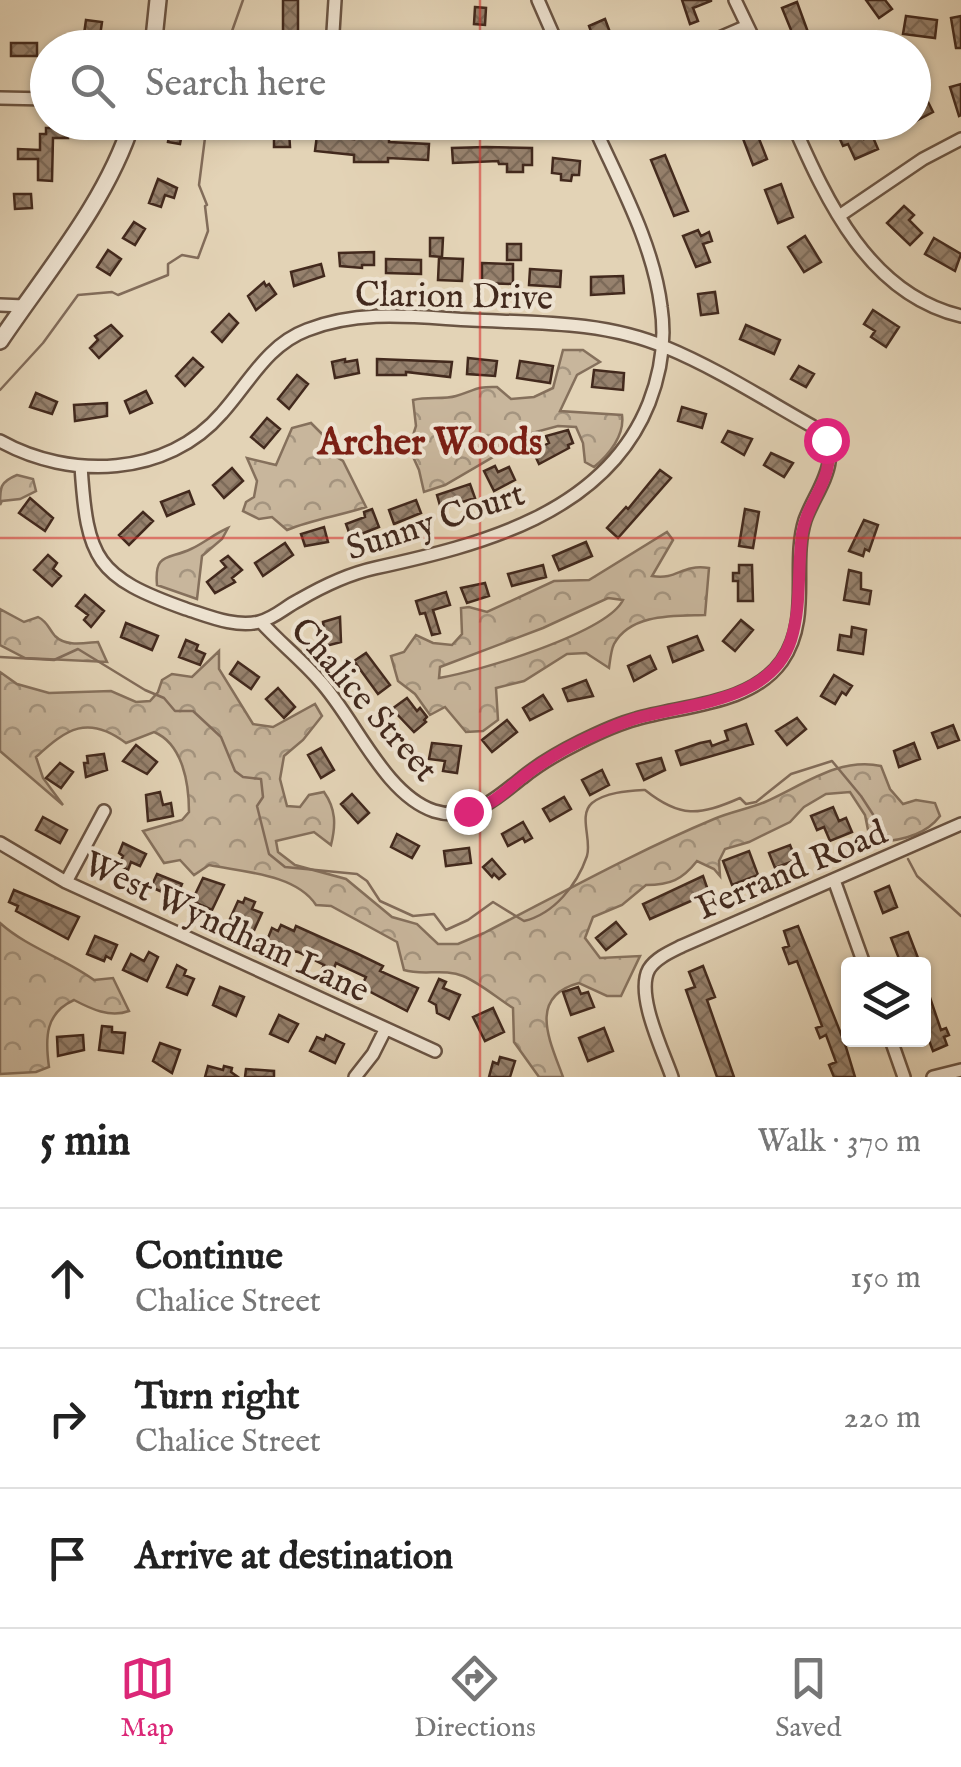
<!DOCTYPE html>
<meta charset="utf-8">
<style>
body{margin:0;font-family:"IM FELL English",serif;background:#f6f6f6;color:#222}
.controls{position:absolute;right:30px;bottom:30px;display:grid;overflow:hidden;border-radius:10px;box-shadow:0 2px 8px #0004}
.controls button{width:90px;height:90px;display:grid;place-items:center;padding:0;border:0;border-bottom:2px solid #e0e0e0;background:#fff;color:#222;font:50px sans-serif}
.stop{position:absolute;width:30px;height:30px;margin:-22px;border:8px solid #db2777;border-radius:50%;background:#fff}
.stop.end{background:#db2777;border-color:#fff;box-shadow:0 2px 10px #0008}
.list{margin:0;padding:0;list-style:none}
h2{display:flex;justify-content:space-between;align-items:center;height:130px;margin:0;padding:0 40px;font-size:42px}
h2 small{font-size:32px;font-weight:400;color:#767676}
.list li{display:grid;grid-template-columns:65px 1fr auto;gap:30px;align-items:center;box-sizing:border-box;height:140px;padding:0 40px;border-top:2px solid #e0e0e0}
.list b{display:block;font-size:38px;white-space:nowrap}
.list p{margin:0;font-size:32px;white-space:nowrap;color:#767676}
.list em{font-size:32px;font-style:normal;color:#767676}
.icon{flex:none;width:55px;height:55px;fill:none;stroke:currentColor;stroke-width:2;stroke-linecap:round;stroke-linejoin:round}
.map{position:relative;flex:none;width:961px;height:1077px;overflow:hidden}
.search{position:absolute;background:#fff;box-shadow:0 2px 8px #0004;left:30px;right:30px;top:30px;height:110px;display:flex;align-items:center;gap:25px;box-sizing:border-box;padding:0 35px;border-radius:55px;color:#767676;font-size:38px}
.sheet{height:550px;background:#fff}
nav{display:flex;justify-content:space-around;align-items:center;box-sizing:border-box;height:140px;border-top:2px solid #e0e0e0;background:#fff;font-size:28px;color:#767676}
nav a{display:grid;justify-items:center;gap:5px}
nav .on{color:#db2777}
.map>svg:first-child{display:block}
.forest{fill:url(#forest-crowns);stroke:#85705c;stroke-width:2.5;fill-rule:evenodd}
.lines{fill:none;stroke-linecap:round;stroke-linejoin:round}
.stream{stroke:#826c5a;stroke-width:2.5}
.building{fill:url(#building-cross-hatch);stroke:#42291d;stroke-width:2.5}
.minor-casing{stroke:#6a5443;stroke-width:16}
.tertiary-casing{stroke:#6a5443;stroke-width:20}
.minor{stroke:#ede2d0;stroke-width:11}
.tertiary{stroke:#ede2d0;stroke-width:15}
.route{stroke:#db2777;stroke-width:12}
.grid{fill:none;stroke:#d62828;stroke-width:2.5;stroke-opacity:0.55}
.labels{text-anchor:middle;stroke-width:8;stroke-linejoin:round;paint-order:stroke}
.street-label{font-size:35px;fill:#42291d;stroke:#ede2d0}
.neighbourhood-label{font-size:38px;font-weight:bold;fill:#7a1f14;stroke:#ede2d0}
</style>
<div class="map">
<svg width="961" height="1077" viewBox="0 0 961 1077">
<defs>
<pattern id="forest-crowns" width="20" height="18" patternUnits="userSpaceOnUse" patternTransform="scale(2.5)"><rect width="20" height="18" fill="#c8b69c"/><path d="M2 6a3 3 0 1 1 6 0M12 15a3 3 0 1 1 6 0" fill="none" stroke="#a4947f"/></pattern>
<pattern id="building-cross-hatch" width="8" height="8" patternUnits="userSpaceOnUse" patternTransform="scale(2.5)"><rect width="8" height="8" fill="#96816d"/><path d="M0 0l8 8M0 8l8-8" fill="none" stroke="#7c6a59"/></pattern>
</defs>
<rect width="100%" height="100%" fill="#e3d3b6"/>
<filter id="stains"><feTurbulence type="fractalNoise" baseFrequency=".002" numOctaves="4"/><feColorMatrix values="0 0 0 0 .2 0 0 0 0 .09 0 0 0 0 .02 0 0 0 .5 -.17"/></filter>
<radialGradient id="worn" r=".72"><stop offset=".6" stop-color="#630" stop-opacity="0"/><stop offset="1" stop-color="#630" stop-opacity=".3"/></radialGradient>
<path class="forest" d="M563,350H583L600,362L577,375L560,411L622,415C625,435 609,455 594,467L585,462L583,443L576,427L558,426L528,434L513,449L495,456L445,485L424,492L419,470L409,448L416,426L413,400C428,396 443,400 456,396C474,391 476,386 497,387L511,399L534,397L553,388Z
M311,423L326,438L333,455L343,461L366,507C339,516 313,519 287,530L272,517L259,519L243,511L246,502L254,497L257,481L247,458L276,465L292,428Z
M17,475L33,479L36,491L20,499L2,501L0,505C0,487 0,482 17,475Z
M228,528L222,539L202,556L197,599L157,585C154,552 168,560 191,549C204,543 214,534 228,528Z
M667,532L673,540L652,576C679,580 680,564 709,568L705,615C675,616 631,613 614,644C611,650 610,661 609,668L586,653L567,654L524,681L496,688L498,720L483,731L466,732L445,707L430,715L415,694L398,681L391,656L404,652L416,635L433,643L452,645L462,634L461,608L469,607L487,612L554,581L589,580ZM608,598L623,600C607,633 477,672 439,678L440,667L543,628Z
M0,609L24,622L38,617C48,622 48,628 55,636C66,647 84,643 98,642L107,662L25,658L0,645Z
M219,651V669L253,724L273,727L315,704L322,716L303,740L284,756L280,779L287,806L300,807L309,795L324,792C336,809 336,825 331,845L314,832L276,841L278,852L295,865L346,879L392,917L417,924L438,944H458L484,933C560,894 635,852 714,819C730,812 748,809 765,802C802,786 838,757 881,766L890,789L903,804L916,800L935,803L940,816C925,836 900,841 876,842L869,835L865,815L850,792L826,794L804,807L790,822L749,842L725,849L719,861L720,876L714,869L697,861C682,880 670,885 646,885L622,905L593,917L585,938L600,958L640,956L621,996H607L579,983C527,997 550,1041 563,1077H539L514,1042L513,1008C497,998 480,983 463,976C444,968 423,976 404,970L397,942L331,906L316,905C296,874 243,872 209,865L194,875L180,860L164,863L143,831L182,820L189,812C189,784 183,744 154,732L126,743C88,714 66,729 36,757L43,778L63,805L0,751V672L17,684L49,693L111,691L136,702L150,701L158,692L162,680L172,674L192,677Z
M0,923C28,948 64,958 94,980L113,978L129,1011C110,1018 91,1009 74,1000C45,1013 45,1038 49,1067L36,1072L0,1074Z"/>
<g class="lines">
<path class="stream" d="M226,48L243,0
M0,390L43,343L78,295L112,292L118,295L168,275V264L182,255L198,258L208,231L205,206L207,205L199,185L207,122
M0,657L54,660L78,649L145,690L164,698L175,711H193L221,737L235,771L243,777L261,779L263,797L257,806L269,854L285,867L357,874L367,881L380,901L413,916L434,914L446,930L468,920L493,902L524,921C554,914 577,885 587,856C592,840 578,815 592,803C606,792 628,791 645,790C680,818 699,816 740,798L746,804L756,802L791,774L832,761L861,796L889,839
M908,859L917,876L961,916"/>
</g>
<path class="building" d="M283,0H298V39L283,38Z
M682,0H711V1L693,8L698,21L690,24Z
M866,0H885L892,9L879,18Z
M797,2L809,35L813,34L819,48H799L791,30L782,8Z
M475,7L486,8L485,25L474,24Z
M906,16L937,20L935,38L903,34Z
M961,16V48H956L951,18Z
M605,19L614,43L597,48L589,26Z
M86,20L102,22L99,43L83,41Z
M11,43H37V56H11Z
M961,84V115L959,116L950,87Z
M923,92L933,112L914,122V96Z
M53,122H68V138H53L52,181L38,180V159H18V149L40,150V134H46V128H53Z
M171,122H184L180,144L168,142Z
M858,127L864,139L872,135L878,149L855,159L848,144L843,146L838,135Z
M289,130L290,147H274V131Z
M756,131L767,159L753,165L742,136Z
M317,135L354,139V135L389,136V142L429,144L428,160L388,158V162H354V155L315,151Z
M486,147L532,148V165H523V172H507V164H499L498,161L453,163L452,148Z
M665,155L688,211L674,216L651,160Z
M553,158L580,161L579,175H572L571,181L561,180V174L552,173Z
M158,179L177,188L174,198L165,195L161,207L149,203Z
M781,184L793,217L778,223L765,190Z
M14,194H31L32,208L15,209Z
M904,206L914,215L909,220L922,233L910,245L887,223Z
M134,222L145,229L135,245L123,238Z
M698,230L701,236L709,232L712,241L703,244L710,262L696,267L683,236Z
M805,236L821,262L804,272L788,247Z
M430,238H443L442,257L430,256Z
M934,238L961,254L955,271L925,254Z
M507,244H521V260H507Z
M108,250L121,259L110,275L97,267Z
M374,252V265H362V268L340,266L339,253Z
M439,258L463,259L462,281L438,280Z
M386,259L421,260V274L386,273Z
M482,263L513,264V284L482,283Z
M321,264L324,276L294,286L291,272Z
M530,269L561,271L560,287L529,285Z
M623,276L624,293L591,295V277Z
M264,282L266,286L269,284L276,294L256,310L248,296Z
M715,292L718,313L701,315L698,294Z
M873,310L899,327L886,347L871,337L875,331L864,324Z
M229,314L238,323L222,342L212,332Z
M111,325L122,336L99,358L90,348L98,340L95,336Z
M746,325L780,340L774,354L740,339Z
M193,358L203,367L185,386L176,376Z
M468,358L497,361L495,376L467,374Z
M345,359V362L357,360L359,373L335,378L332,362Z
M377,359L452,362L450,377L406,372V375H377Z
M520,361L553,366L550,383L517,378Z
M799,366L814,374L806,387L791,379Z
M594,370L624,373L623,390L592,387Z
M297,375L308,384L289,409L278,399Z
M146,391L152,403L130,413L125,401Z
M36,393L57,402L52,414L30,407Z
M107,403V416L75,421L74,405Z
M682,407L706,414L702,428L678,421Z
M267,418L280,429L264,448L251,437Z
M568,430L573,443L568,445L569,448L539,464L533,451L549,443L546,436Z
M728,431L752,439L744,455L722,442Z
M771,453L793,463L784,477L764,465Z
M495,466L498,472L509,467L515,480L494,491L484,471Z
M232,468L243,481L224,498L213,485Z
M660,470L671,478L618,538L607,528L626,507L628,509Z
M470,484L475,498L441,509L437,495Z
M189,491L194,504L167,516L161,502Z
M30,498L53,518L45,531L19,513Z
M416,500L421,513L394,524L389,510Z
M372,509L379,527L351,538L346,524L365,517L364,512Z
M745,509L759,512L753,548L739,546Z
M143,512L153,521L129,545L119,535Z
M864,520L878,525L869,551L865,549L863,556L849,551Z
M324,527L328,542L305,546L301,534Z
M586,542L592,556L559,570L553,556Z
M285,543L293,555L263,576L255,563Z
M48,555L57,563L53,569L61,576L52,586L34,570Z
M228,556L242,570L232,578L235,582L215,593L207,582L226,567L221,561Z
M543,565L546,577L512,586L508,574Z
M739,565H752L753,601H738V581H733V573H739Z
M849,570L861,573V589L871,591L869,604L844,600Z
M485,583L489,596L467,603L461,588Z
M446,592L450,605L433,610L440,633L432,635L425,613L420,614L416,601Z
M85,595L104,611L91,627L84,620L88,615L76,606Z
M340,617L341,642L326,646L323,622Z
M741,620L753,630L735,651L723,641Z
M126,623L158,636L152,650L121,637Z
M852,627L866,630L863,654L838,650L840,635L851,637Z
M697,636L703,650L673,662L668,647Z
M186,640L198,645L196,650L205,654L200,665L179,657Z
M366,653L390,685L378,694L354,661Z
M650,656L656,669L634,681L628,666Z
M238,662L259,677L251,689L230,674Z
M834,675L852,686L846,695L842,692L835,704L821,696Z
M586,680L593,696L568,701L563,689Z
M278,688L295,707L284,718L266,699Z
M543,695L552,709L530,720L523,708Z
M407,698L417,711L420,708L427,717L424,720L426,722L414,732L392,709Z
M797,718L806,729L787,745L776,731Z
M507,720L517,732L492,752L482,740Z
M746,724L753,744L681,765L676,751L700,743L710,741L712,746L728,740L725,731Z
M953,725L959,740L938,748L932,733Z
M432,743L461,746L457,773L443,771L445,761L429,759Z
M914,743L920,759L899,767L894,751Z
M136,745L157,762L147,774L123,761Z
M321,748L334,770L321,778L308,755Z
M104,754L107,770L86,777L84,763H88L87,756Z
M661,758L665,770L644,780L637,764Z
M60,763L73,772L61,788L46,778Z
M602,770L609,785L590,795L582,780Z
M160,792L163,805L171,803L173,816L148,821L146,795Z
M352,794L369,813L358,823L341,804Z
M564,797L571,809L550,821L543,809Z
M833,807L839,821L846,818L852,832L830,841L824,827L817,830L811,816Z
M43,817L67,830L60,843L36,830Z
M523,822L532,838L525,842L523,838L508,846L502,834Z
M397,834L419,846L412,858L391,847Z
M123,843L146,854L140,866L131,862L128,870L119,865L123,856L119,853Z
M790,845L796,860L775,868L769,853Z
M469,848L471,863L446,866L444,851Z
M749,851L758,875L732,885L723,861Z
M492,859L505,874L499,879L494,874L492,877L483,867Z
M157,874L182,884L176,898L151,887Z
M703,876L709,893L650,919L643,904Z
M203,878L224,885L212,910L192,901Z
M889,886L897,907L883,913L875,892Z
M14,890L79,917L68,939L16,911L18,906L9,902Z
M245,898L255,902L252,909L262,913L251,937L242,933L245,926L230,919L238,901L243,903Z
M616,922L626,934L606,950L596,938Z
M281,925L294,931L296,926L356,953L383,966L380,971L418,988L407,1011L361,987L366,977L336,963L332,974L322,969L324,965L298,952L288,950L286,953L266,943L272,928L278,931Z
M798,926L845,1044L855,1077H834L829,1065L836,1062L826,1035L820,1038L816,1028L822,1026L814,1005L797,961L789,964L783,948L789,946L784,931Z
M908,932L918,958L901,964L891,938Z
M95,936L117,945L111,959L106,956L104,961L87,954Z
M149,952L158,957L147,981L123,970L131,954L144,961Z
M177,965L186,970L184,975L194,979L187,995L167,987Z
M703,966L715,997L707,1000L734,1077H717L686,990L695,987L689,972Z
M439,979L446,982L443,988L460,995L449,1019L437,1013L436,1005L429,1001Z
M924,980L941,1030L946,1028L949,1035L944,1037L947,1045L933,1051L924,1027Z
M220,987L244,997L236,1016L213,1005Z
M578,987L581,994L588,992L594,1007L571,1015L563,992Z
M493,1008L504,1032L485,1041L473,1017Z
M279,1015L298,1024L288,1042L270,1034Z
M102,1026L112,1027V1032L125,1033L123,1053L99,1050Z
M604,1028L613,1051L588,1061L579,1038Z
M83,1035L84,1050L58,1056L57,1037Z
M326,1035L344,1044L335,1063L310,1051L317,1037L324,1040Z
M160,1043L180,1050L172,1073L153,1061Z
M500,1057L515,1061L510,1077H489L493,1062L498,1064Z
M208,1066L223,1070L224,1066L232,1068L231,1072L238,1077H205Z
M246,1069L274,1071V1077H245Z"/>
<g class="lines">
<g class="minor-casing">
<path id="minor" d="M538,0L559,48
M735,0L758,48
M332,48L335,0
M696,48L747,26
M0,98L48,99
M792,122C827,202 869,294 961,316
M839,216L923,159L961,139
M0,305L24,306
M0,441C70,480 167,477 222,413C249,383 267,345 307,330C361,309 415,317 472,320C536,323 604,321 665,347C716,368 764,399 812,426C850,453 816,489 805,520C791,564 812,618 782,661C751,705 683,705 636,719C617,724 598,733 580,742C560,752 539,764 522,778C496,798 472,823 434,811C384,794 355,719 320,681C302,660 280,643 261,622
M81,466C87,560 96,577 186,609C208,616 236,628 259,622C275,618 285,607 299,600C323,586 348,574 375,568C480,545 605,514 649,403C661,372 666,340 661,307C653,242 618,181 592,122
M0,843L66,882L435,1051
M834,880L864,964
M66,882L104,811
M891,1040L904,1077
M355,1077L373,1054L385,1030
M672,1077C663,1051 635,994 649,969C656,958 670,952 682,946L961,824
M933,1077L961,1070"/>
</g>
<g class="tertiary-casing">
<path id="tertiary" d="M153,48L158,0
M0,341C47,271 106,203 132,122"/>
</g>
<use href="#minor" class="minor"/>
<use href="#tertiary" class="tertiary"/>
</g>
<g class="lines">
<path class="route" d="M468,811C491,806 501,795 519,780C536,766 557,753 577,743C596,734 615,725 634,719C687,703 771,703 791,640C802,604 797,570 802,534C807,499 838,477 826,440"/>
</g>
<path class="grid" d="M480,0V48M480,122V1077M0,538H961"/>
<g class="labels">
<g class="street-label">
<text transform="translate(454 295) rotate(1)" y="12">Clarion Drive</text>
<text transform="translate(435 520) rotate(-18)" y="12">Sunny Court</text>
<text transform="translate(365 699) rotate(49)" y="12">Chalice Street</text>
<text transform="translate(791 869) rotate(-23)" y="12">Ferrand Road</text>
<text transform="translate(227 926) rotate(25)" y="12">West Wyndham Lane</text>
</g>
<g class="neighbourhood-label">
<text x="430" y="454">Archer Woods</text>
</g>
</g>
<rect width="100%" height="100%" filter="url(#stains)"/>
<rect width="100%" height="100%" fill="url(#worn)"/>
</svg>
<div class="controls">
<button><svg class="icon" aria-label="layers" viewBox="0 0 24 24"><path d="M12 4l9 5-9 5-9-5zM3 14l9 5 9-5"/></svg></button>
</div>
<div class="stop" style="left:826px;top:440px"></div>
<div class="stop end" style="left:468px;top:811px"></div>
<div class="search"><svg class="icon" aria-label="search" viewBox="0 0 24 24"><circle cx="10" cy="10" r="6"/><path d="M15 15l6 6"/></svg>Search here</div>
</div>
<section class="sheet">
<h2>5 min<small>Walk · 370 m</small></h2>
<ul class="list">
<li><svg class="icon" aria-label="ahead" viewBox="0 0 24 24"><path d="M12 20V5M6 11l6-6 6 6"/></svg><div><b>Continue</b><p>Chalice Street</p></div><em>150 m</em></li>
<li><svg class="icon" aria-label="right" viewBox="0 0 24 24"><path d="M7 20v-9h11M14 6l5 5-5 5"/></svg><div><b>Turn right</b><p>Chalice Street</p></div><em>220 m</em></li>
<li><svg class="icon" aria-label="arrive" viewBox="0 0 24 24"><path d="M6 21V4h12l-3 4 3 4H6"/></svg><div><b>Arrive at destination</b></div></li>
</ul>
</section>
<nav>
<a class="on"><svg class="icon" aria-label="map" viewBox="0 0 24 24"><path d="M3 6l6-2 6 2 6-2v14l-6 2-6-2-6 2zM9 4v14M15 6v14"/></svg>Map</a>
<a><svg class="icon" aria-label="directions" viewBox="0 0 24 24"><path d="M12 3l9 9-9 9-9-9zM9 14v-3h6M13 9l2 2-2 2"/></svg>Directions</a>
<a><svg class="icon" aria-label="saved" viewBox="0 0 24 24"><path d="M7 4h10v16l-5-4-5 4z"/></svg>Saved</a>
</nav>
